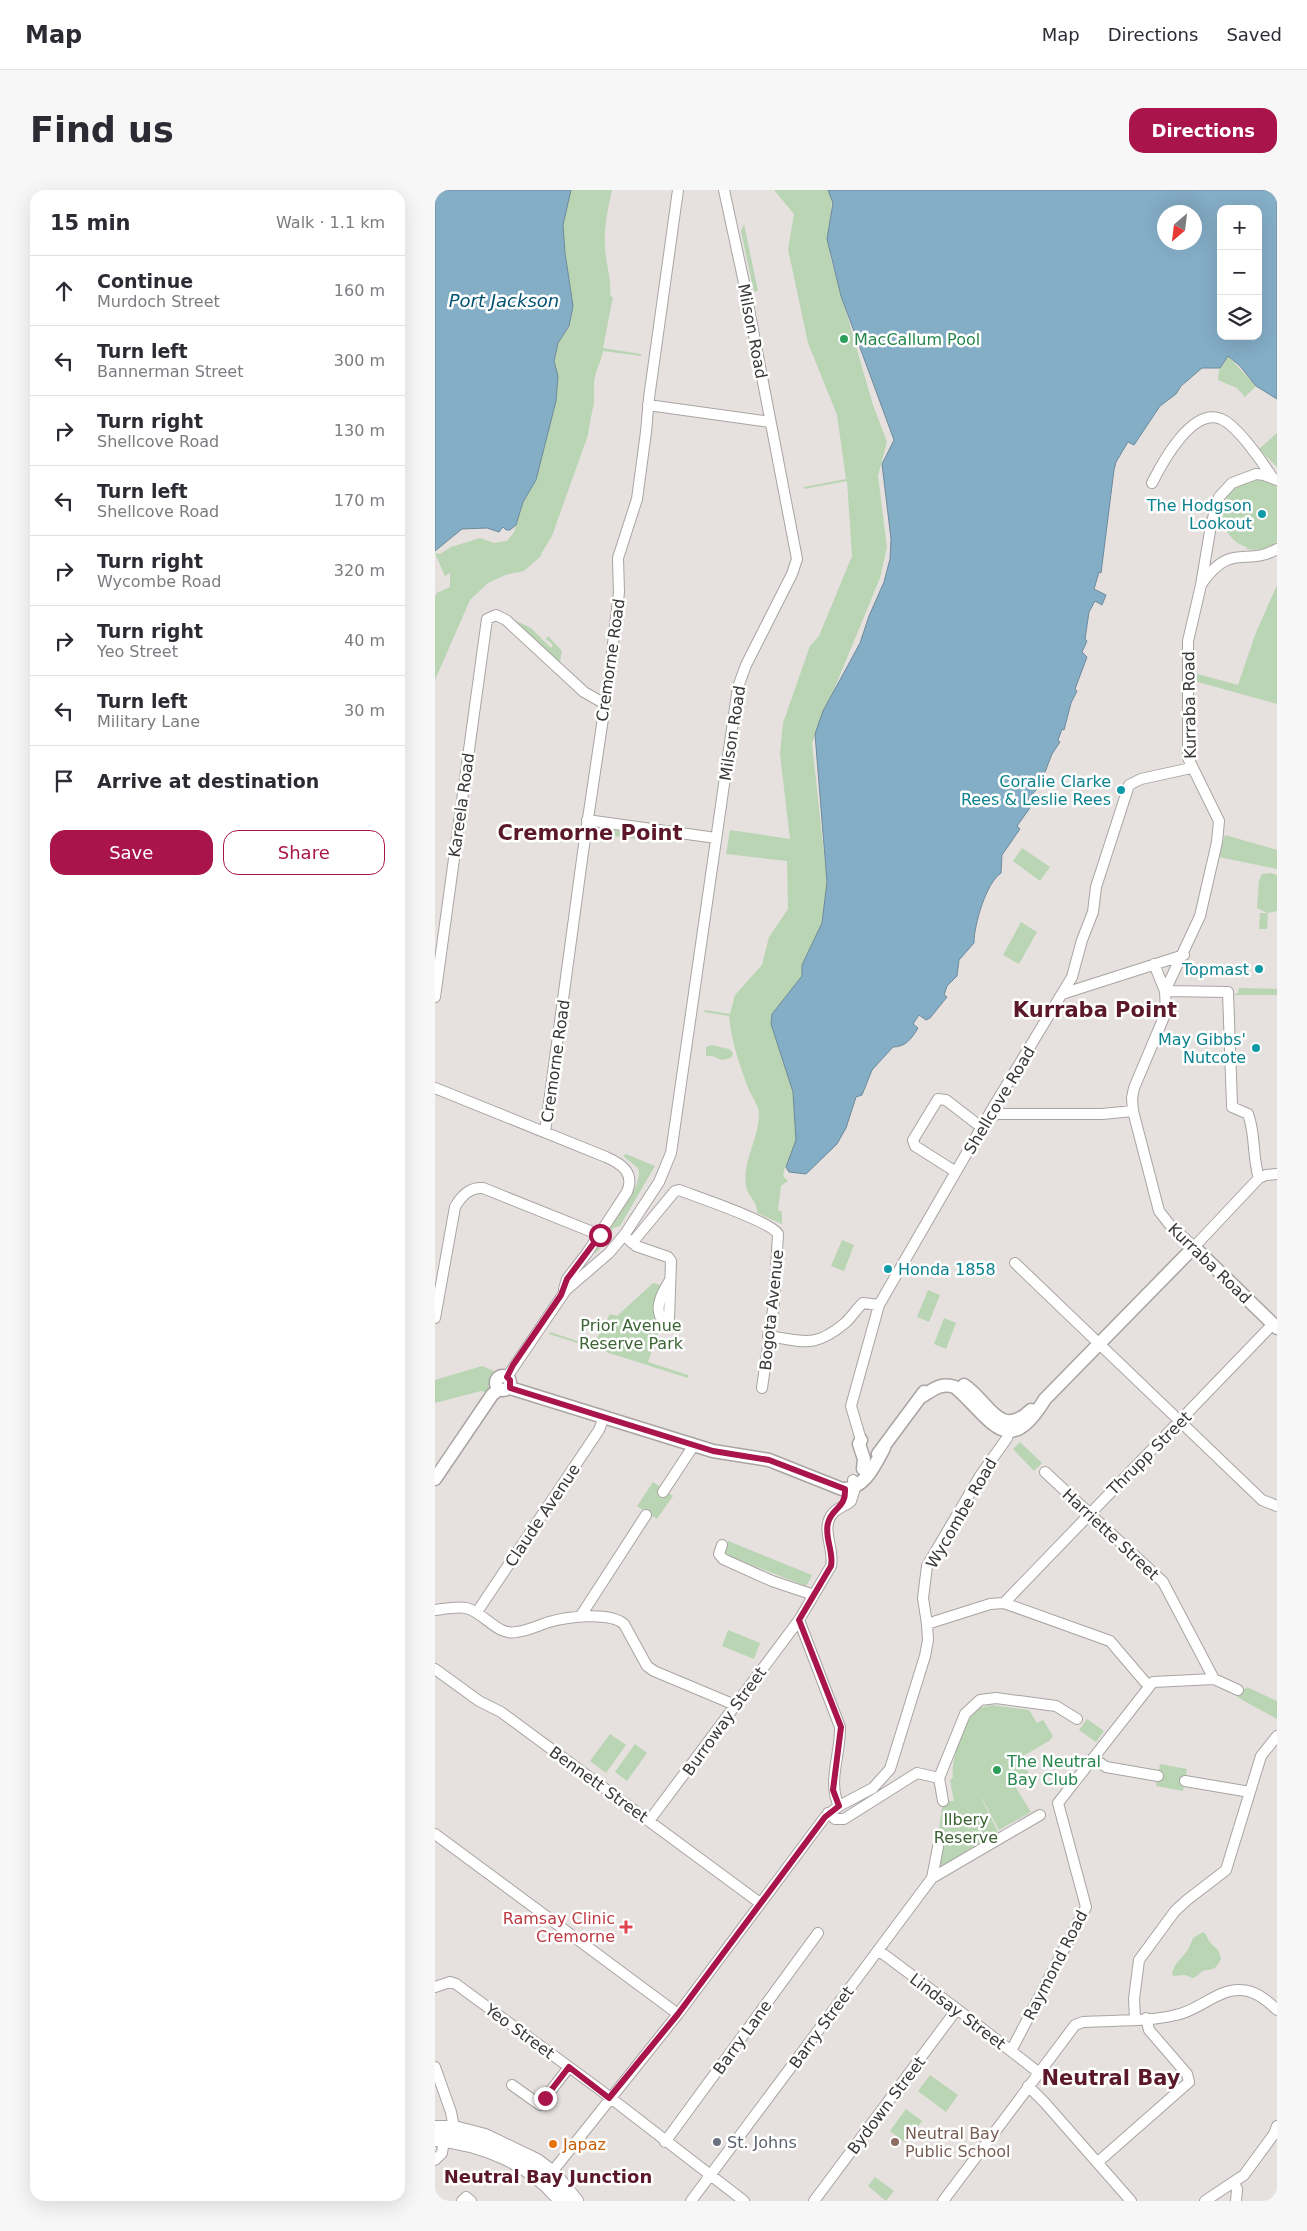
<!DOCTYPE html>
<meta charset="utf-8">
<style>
body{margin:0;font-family:"DejaVu Sans",sans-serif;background:#f7f7f7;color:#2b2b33}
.controls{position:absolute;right:15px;top:15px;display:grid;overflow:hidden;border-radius:10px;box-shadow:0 5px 20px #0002}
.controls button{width:45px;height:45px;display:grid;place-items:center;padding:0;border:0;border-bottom:1px solid #e1e1e2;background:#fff;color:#2b2b33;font:25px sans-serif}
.compass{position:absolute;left:722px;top:15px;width:45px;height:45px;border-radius:50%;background:#fff;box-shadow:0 5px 20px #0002;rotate:208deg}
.stop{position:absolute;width:15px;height:15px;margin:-11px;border:4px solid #a9154a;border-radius:50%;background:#fff}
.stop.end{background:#a9154a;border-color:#fff;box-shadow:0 1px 5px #0008}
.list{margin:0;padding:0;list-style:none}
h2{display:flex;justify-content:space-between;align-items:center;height:65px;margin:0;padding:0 20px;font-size:21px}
h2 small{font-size:16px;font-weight:400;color:#7c7c81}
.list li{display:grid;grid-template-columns:32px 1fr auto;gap:15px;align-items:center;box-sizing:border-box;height:70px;padding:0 20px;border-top:1px solid #e1e1e2}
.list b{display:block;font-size:19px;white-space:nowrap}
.list p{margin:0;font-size:16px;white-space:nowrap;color:#7c7c81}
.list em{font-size:16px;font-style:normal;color:#7c7c81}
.actions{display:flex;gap:10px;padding:15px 20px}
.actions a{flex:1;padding:11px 0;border:1px solid #a9154a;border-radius:15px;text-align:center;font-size:18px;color:#a9154a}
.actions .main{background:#a9154a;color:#fff}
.icon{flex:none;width:28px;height:28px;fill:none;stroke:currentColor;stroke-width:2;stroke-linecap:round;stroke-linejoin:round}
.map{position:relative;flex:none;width:842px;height:2011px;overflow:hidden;border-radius:15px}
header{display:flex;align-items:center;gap:30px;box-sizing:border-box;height:70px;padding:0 25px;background:#fff;border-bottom:1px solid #e1e1e2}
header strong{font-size:24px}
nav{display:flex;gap:28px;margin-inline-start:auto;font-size:18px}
.intro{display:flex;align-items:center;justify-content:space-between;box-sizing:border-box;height:120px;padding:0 30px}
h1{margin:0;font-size:35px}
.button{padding:12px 22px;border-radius:15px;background:#a9154a;color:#fff;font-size:18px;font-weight:700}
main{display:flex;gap:30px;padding:0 30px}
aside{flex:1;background:#fff;border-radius:15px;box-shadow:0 5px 20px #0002}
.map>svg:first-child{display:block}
.green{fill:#b9d5b3}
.water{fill:#84adc6;stroke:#6e8a9b;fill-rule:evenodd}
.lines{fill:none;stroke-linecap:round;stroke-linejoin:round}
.minor-casing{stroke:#a9a4a3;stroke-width:12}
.major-casing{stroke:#a9a4a3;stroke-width:15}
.highway-casing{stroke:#a9a4a3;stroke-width:16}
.minor{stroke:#fff;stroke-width:10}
.major{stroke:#fff;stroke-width:12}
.highway{stroke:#fff;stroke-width:14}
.route{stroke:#a9154a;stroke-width:6}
.leisure-dot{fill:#2e9e5b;stroke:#fff;stroke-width:2}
.culture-dot{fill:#0f9aa8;stroke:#fff;stroke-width:2}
.health-dot{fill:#e0444e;stroke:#fff;stroke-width:2}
.worship-dot{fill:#6b7280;stroke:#fff;stroke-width:2}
.education-dot{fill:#8d6e63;stroke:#fff;stroke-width:2}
.food-dot{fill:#e8710a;stroke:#fff;stroke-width:2}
.labels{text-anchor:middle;stroke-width:5;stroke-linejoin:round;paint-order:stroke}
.street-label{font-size:16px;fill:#3a3837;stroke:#fff}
.leisure-label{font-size:16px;fill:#27864d;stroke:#fff;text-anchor:start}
.culture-label{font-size:16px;fill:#0d838f;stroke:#fff;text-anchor:end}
.park-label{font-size:16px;fill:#3b6333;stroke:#fff}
.health-label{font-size:16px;fill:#be3a42;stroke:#fff;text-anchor:end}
.education-label{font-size:16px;fill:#785e54;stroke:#fff;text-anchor:start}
.worship-label{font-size:16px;fill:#5b616d;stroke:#fff;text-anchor:start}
.food-label{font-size:16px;fill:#c56008;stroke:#fff;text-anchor:start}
.water-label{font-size:18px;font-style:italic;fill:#005172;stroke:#fff}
.neighbourhood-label{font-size:18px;font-weight:bold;fill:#5c182b;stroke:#fff}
.district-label{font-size:21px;font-weight:bold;fill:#5c182b;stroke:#fff}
</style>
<header>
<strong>Map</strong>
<nav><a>Map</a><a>Directions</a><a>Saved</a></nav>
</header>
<div class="intro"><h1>Find us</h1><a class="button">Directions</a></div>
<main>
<aside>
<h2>15 min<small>Walk · 1.1 km</small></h2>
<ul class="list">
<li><svg class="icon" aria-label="ahead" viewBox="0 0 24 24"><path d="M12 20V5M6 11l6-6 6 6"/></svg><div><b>Continue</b><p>Murdoch Street</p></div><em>160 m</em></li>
<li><svg class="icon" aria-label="left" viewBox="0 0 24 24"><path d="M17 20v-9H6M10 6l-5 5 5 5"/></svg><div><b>Turn left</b><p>Bannerman Street</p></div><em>300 m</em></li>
<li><svg class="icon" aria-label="right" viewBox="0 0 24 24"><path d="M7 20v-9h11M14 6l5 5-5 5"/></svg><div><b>Turn right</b><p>Shellcove Road</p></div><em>130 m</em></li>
<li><svg class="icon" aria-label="left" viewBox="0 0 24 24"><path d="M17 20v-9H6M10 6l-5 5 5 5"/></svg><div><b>Turn left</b><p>Shellcove Road</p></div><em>170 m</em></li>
<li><svg class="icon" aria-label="right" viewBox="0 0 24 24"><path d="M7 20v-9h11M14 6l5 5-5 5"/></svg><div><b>Turn right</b><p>Wycombe Road</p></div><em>320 m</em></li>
<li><svg class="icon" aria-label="right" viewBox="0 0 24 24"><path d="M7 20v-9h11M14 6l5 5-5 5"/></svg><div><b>Turn right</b><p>Yeo Street</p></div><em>40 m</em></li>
<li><svg class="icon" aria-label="left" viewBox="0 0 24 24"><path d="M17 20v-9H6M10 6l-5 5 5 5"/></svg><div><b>Turn left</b><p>Military Lane</p></div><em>30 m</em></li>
<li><svg class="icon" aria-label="arrive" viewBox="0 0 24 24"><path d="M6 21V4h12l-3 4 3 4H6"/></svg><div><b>Arrive at destination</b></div></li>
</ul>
<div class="actions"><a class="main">Save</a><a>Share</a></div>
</aside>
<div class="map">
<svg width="842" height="2011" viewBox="0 0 842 2011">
<rect width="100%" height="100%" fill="#e6e1df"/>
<path class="green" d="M136,0H177C173,18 169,36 170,55C170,72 177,89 175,106L178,107L168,158L206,164V166L168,161C166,171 162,178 160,187C157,197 161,209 158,218C156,227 154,235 153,245L117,346L106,364L107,365L89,381L70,385L53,393L35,410L0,490V406L2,403L15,397V383L10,386L0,363L5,364L16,357L45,348L59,353L72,351L79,342L88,312L101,290L121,211L123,186L119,171L123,153L134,136L138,116L130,63L128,35Z
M339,0H397L395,66L438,215L452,252L443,286L452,357L445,388L377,553L392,692L387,733L367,775V786L337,824L336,834L358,902L427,905L421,907L411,938L402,954L371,984L354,982L350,977L348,986L353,991L346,996L343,1020L347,1022V1034L322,1023C323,1011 312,1006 311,996C307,971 324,949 324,924C324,916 317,907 314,900C305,877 296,850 294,826L269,822L270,820L295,824L300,805L327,775L334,747L353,719L352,671L291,664L295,640L355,649L345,564L348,533L375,456L384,446L417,366L412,291L369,299V297L411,289L402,225L373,153L353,59L359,24Z
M309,34L323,101L319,102L306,41Z
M793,166L821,196L810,207L802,198L783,190L784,180Z
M842,243V277L824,259Z
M824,290L837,293L842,297V352C832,359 824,361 812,359V357C787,351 780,317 798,299C805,292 814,291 824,290Z
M842,395V514L759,491V483L803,495L820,445Z
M73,427L96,438L116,458L118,455L111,449L113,446L127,461L125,472L123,473Z
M164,638L209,644L212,648L211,650L163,644Z
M790,645L842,660V679L784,667Z
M587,658L615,677L605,691L578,671Z
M836,683L842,685V721L833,723L832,739H824L825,723H833L822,718L824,691L827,684Z
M586,732L602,742L584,774L568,765Z
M804,798L842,799V805H798L803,803Z
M276,855L294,859L298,863L296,868L287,870L277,866H271V857Z
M191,964L220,976L185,1036L178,1038L174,1049L160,1064C162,1044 211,1001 203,978L188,966Z
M407,1050L419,1055L409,1081L396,1076Z
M218,1093L226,1095C222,1106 215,1125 226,1134L213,1172L253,1185V1188L114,1144L115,1142L158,1156L175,1124L182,1126Z
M493,1100L505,1105L494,1132L482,1127Z
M509,1128L521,1133L511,1159L499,1154Z
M47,1176L64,1183L57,1189L53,1203L46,1201L0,1213V1190Z
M585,1252L607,1273L599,1281L578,1259Z
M218,1292L238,1306L222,1329L202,1316Z
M293,1351L377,1385L371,1396L291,1365L287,1362Z
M293,1440L325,1453L319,1469L287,1456Z
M806,1497L811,1499L812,1497L842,1511V1529L802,1507Z
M557,1515L594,1520L602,1533L608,1530L618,1546L614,1551L583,1569L594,1583L578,1593L596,1622L564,1640L543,1601L566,1648L497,1688L508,1611H519L515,1590L518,1587C515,1571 529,1531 542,1520C546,1517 552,1516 557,1515Z
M652,1529L669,1541L661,1552L644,1540Z
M175,1544L191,1555L171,1583L155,1571Z
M200,1554L212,1563L192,1591L180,1582Z
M725,1574L752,1579L748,1601L721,1596Z
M768,1742C773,1745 771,1748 775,1752C781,1760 784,1757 786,1769C778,1785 775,1776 765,1783C763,1785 761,1787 758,1788L750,1785L738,1786L737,1782L741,1774L753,1760L758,1748Z
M495,1885L523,1905L511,1922L483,1901Z
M471,1919L487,1931L471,1953L455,1941Z
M440,1987L459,2001L451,2011L433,1996Z"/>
<path class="water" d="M0,0H136L128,35L130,63L138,116L134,136L123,153L119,171L123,186L121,211L101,290L88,312L81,335L75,340H71L68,337L64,342L52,338L27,339L0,361Z
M393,0H842V209L821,196L805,176L793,166L785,178H767L746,196L741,204L725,216L699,255L693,252L681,272L679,280L666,383L664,382L659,399L671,405L667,415L660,411L654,422L650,449L652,451L647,462L652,467L640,499L642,501L636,513L629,540L627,539L623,550L625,552L617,564L605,595L592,611L597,615L582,636L585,639L567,665L566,683C551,693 539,735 539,753L524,770L522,786L512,796L509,805L512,807L495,828L491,830L484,825L478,834L483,838C477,848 471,857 458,857L437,880L427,905L421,907L411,938L402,954L371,984L354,982L351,977L361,950L358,902L336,834L337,824L367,786V775L387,733L392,692L380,544L388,521L425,453L434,426L449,392L455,369L456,349L447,274L459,250L406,106L392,49L398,13ZM786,19H823V146H786ZM759,22V52H729V22Z"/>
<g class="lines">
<g class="minor-casing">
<path id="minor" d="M213,215L335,232
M842,290L829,285L821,284L797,293L784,307L776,335L766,395L753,451V568L784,631L782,652L765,726L730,801L731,822L699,898L697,908L698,921L724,1021L735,1035L759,1057L824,988L831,985L842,984
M717,293C727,273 757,217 786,229C802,235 828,273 837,287
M767,393C797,351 811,377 842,359
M152,630L281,648
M719,774L730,801L793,802L797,915V917L813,924C821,945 817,967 824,988
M627,804L749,765
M0,807L52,429L61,425L71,430L149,502L170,514
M0,898L171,967C187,974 200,983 192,1002L152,1063L132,1089L129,1099
M553,927L563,924H667L698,921
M110,942L148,662L174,488L184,402L183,368L202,309L211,242L214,208L243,0
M521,982L480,956L478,950L503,909L511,910L546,937
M193,1049L201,1056L233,1067L236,1071L234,1129L233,1130L225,1126C220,1114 229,1100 235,1090
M197,1053L240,1001L244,1000C262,1007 335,1031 343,1044L339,1113L327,1198
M580,1073L827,1310L842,1316
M0,1128L20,1017C26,1006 35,997 48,998L165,1045
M333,1146C368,1151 379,1159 410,1133C417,1127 421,1119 428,1113L444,1115
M72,1187L131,1100L174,1063L190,1044L224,992L236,963L303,497L311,475L357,384L362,369L308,88L289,0
M426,1250L416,1216L444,1115L556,921L637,787L647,750L658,722L661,697L694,595L706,589L756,578
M610,1282L728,1392L779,1489
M228,1302L259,1255
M287,1355L284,1364L288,1369L337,1391L379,1405
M569,1413L838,1134
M0,1420C9,1419 22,1416 31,1418C49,1422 62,1446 81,1442C93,1441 104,1435 114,1432C132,1427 174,1421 189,1434L212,1476L219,1481L300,1515
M42,1422L164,1240L169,1227
M145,1427L211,1325
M492,1434L555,1414L569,1413L675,1451L710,1492L715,1495
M0,1479L44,1511L66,1522L325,1713
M658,1568L671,1577L723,1586
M504,1588L530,1524L545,1510L561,1508L621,1516L642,1529
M750,1591L815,1602
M404,1616C392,1592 406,1563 405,1537L364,1430L396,1376C400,1358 384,1337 399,1322C404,1317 411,1316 416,1311L420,1298L418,1290
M393,1623L400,1629H409L482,1583L504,1588L508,1611
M214,1631L364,1430
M0,1644L243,1824
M497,1688L605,1625
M443,1760L522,1819L603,1882
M0,1797L15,1792L21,1794L164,1899L309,2011
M700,1829L699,1809L704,1770L740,1721L752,1710L791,1680L826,1566L842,1546
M576,1861L651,1717L623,1613L718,1492L779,1489L803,1500
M0,1877L16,1922L19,1938
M77,1895L105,1915L134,1877
M593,1896L610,1913L696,2011
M230,1952L383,1743
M0,1970L7,1963L9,1950
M663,1972L754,1892L752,1884L714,1840L711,1828
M113,1987L243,1824L390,1627L404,1616L438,1598L455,1579L490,1466L493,1450L492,1434L488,1408L492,1376L545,1286L572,1248L576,1235
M799,1993L802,1999L801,2011
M27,2011L31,2007L36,2011
M256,2011L497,1688L503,1657
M379,2011L522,1819
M508,2011L640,1835L648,1832C679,1830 712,1832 741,1825C763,1821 783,1799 805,1800C820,1800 832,1810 842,1820
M770,2011L809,1985L839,1944L842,1936"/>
</g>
<g class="major-casing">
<path id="major" d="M61 1193a7 7 0 1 1 14 0a7 7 0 1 1-14 0Z
M529,1195C553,1210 564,1251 596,1220
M75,1198L278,1261L334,1270L407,1299C429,1300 440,1275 449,1258
M486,1207C498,1200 505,1192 520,1197C557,1229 572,1271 610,1209L759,1057L842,1138
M426,1250L424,1254L429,1269L428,1279
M443,1264L489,1202
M0,1289L57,1205L64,1199"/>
</g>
<g class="highway-casing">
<path id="highway" d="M0,1938H19L50,1946L102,1971L118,1983L141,2011
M0,1949C47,1953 96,1973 126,2011"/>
</g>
<use href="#minor" class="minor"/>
<use href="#major" class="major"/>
<use href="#highway" class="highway"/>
</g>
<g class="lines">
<path class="route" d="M110,1908L134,1877L174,1908L243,1824L390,1627L404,1616L398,1600L406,1537L364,1430L396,1376C399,1362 389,1347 393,1333C397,1317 411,1319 410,1299L334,1270L278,1261L75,1198V1190L72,1187L78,1175L126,1105L132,1089L165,1045"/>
</g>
<g class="leisure-dot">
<circle cx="409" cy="149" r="5"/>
<circle cx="562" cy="1580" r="5"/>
</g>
<g class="culture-dot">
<circle cx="827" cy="324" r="5"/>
<circle cx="686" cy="600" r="5"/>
<circle cx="824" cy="779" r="5"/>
<circle cx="821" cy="858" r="5"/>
<circle cx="453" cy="1079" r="5"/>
</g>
<path class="health-dot" d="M188.5 1729.5h5v5h5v5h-5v5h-5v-5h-5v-5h5z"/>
<circle class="worship-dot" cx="282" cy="1952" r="5"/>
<circle class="education-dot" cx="460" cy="1952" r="5"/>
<circle class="food-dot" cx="118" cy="1954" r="5"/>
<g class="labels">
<g class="street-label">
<text transform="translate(318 141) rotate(79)" y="6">Milson Road</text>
<text transform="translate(175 470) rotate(-82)" y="6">Cremorne Road</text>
<text transform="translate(754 515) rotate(-91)" y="6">Kurraba Road</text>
<text transform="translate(297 543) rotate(-81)" y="6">Milson Road</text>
<text transform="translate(26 615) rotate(-82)" y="6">Kareela Road</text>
<text transform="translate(120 871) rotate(-82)" y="6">Cremorne Road</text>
<text transform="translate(564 910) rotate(-59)" y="6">Shellcove Road</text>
<text transform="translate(775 1073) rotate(44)" y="6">Kurraba Road</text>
<text transform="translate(336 1120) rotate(-84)" y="6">Bogota Avenue</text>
<text transform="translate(714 1263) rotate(-45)" y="6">Thrupp Street</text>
<text transform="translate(526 1323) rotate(-60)" y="6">Wycombe Road</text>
<text transform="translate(107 1325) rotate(-56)" y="6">Claude Avenue</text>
<text transform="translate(676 1344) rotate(43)" y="6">Harriette Street</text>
<text transform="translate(289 1531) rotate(-54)" y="6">Burroway Street</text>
<text transform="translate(164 1594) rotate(36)" y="6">Bennett Street</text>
<text transform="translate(620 1775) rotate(-63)" y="6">Raymond Road</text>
<text transform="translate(523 1821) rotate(37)" y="6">Lindsay Street</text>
<text transform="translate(386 1837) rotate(-54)" y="6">Barry Street</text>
<text transform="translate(85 1841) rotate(36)" y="6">Yeo Street</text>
<text transform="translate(307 1847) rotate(-54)" y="6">Barry Lane</text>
<text transform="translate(451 1915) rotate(-53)" y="6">Bydown Street</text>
</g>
<g class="leisure-label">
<text x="419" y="155">MacCallum Pool</text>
<text x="572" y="1577">The Neutral<tspan x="572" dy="18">Bay Club</tspan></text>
</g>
<g class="culture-label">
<text x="817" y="321">The Hodgson<tspan x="817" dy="18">Lookout</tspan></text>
<text x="676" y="597">Coralie Clarke<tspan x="676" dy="18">Rees &amp; Leslie Rees</tspan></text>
<text x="814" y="785">Topmast</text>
<text x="811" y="855">May Gibbs'<tspan x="811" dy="18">Nutcote</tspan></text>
<text x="463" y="1085" text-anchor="start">Honda 1858</text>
</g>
<g class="park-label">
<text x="196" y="1141">Prior Avenue<tspan x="196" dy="18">Reserve Park</tspan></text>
<text x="531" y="1635">Ilbery<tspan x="531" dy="18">Reserve</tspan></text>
</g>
<g class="health-label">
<text x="180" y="1734">Ramsay Clinic<tspan x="180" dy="18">Cremorne</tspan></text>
</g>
<g class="education-label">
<text x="470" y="1949">Neutral Bay<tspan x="470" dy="18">Public School</tspan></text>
</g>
<g class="worship-label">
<text x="292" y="1958">St. Johns</text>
</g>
<g class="food-label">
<text x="128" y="1960">Japaz</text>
</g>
<g class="water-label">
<text x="69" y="117">Port Jackson</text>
</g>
<g class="neighbourhood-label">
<text x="113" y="1993">Neutral Bay Junction</text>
</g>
<g class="district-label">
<text x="155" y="650">Cremorne Point</text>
<text x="660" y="827">Kurraba Point</text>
<text x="676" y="1895">Neutral Bay</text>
</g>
</g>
</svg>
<div class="controls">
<button>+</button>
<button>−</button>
<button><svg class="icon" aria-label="layers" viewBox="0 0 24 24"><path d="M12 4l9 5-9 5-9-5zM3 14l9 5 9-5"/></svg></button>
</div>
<svg class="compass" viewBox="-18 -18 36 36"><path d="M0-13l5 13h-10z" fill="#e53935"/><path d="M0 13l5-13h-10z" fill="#7c7c81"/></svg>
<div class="stop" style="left:165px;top:1045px"></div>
<div class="stop end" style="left:110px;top:1908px"></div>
</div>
</main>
